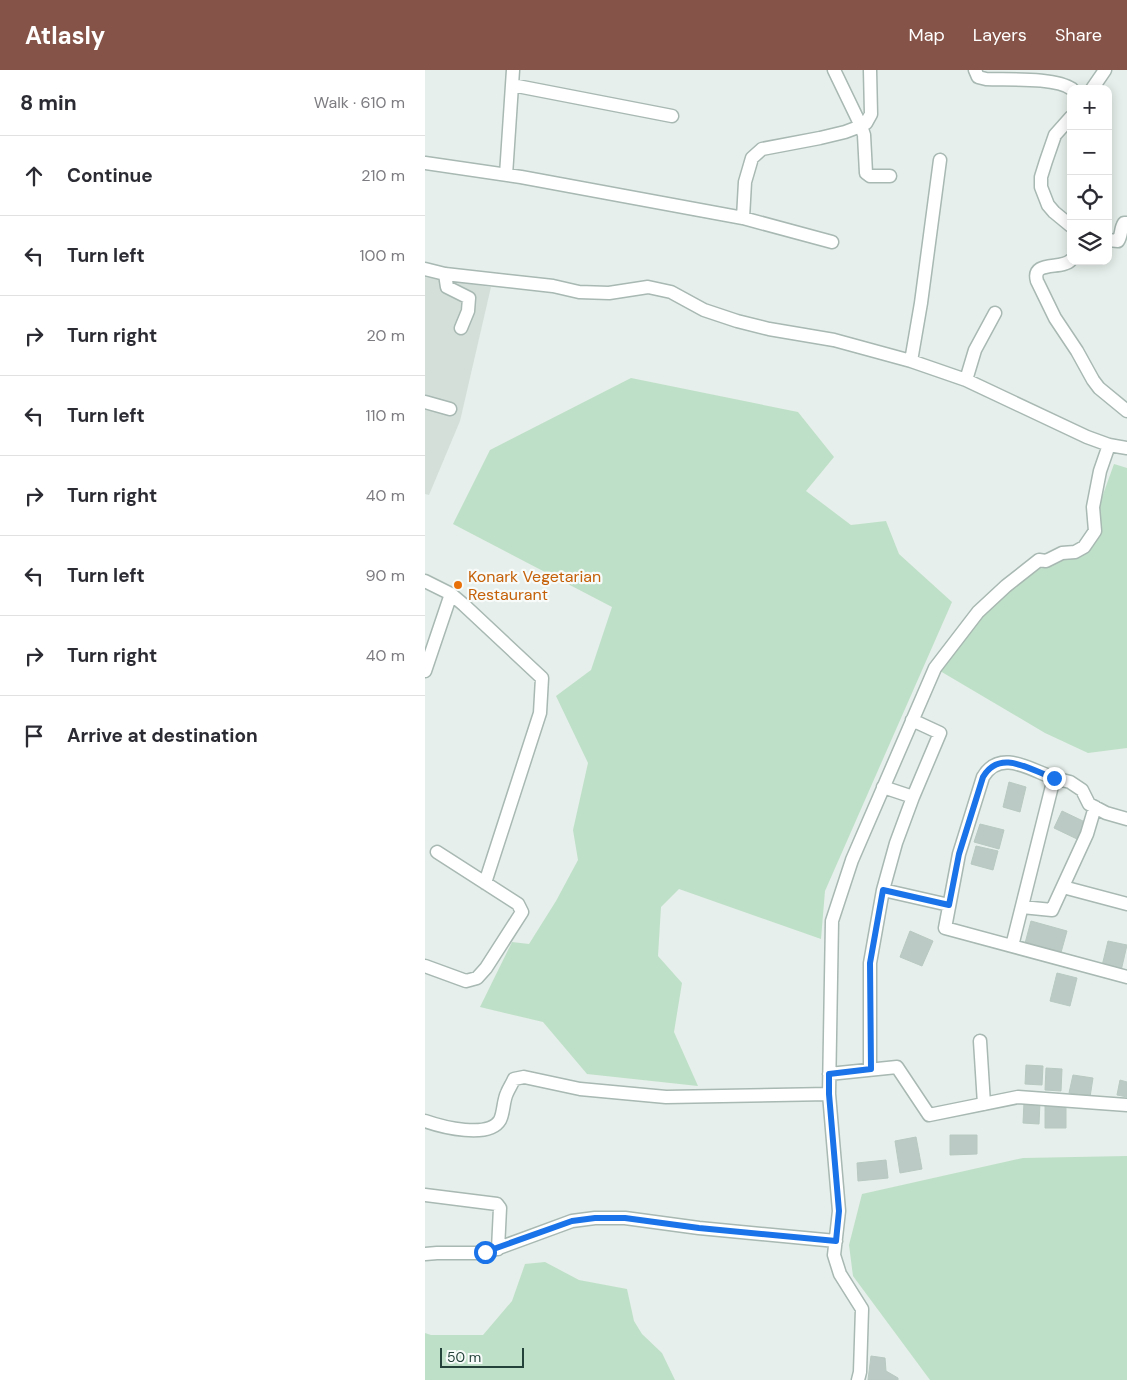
<!DOCTYPE html>
<meta charset="utf-8">
<style>
body{margin:0;font-family:"DM Sans",sans-serif;background:#f7f7f7;color:#2b2b33}
.controls{position:absolute;right:15px;top:15px;display:grid;overflow:hidden;border-radius:10px;box-shadow:0 2px 12px #0003}
.controls button{width:45px;height:45px;display:grid;place-items:center;padding:0;border:0;border-bottom:1px solid #e1e1e2;background:#fff;color:#2b2b33;font:25px sans-serif}
.scale{position:absolute;left:15px;bottom:12px;width:84px;box-sizing:border-box;padding-left:5px;border:2px solid #24423a;border-top:0;font-size:14px;line-height:18px;white-space:nowrap;color:#24423a;-webkit-text-stroke:4px #f7fbf9;paint-order:stroke}
.stop{position:absolute;width:15px;height:15px;margin:-11px;border:4px solid #1a73e8;border-radius:50%;background:#fff}
.stop.end{background:#1a73e8;border-color:#fff;box-shadow:0 1px 5px #0008}
.list{margin:0;padding:0;list-style:none}
h2{display:flex;justify-content:space-between;align-items:center;height:65px;margin:0;padding:0 20px;font-size:21px}
h2 small{font-size:16px;font-weight:400;color:#7c7c81}
.list li{display:grid;grid-template-columns:32px 1fr auto;gap:15px;align-items:center;box-sizing:border-box;height:80px;padding:0 20px;border-top:1px solid #e1e1e2}
.list b{display:block;font-size:19px;white-space:nowrap}
.list em{font-size:16px;font-style:normal;color:#7c7c81}
.icon{flex:none;width:28px;height:28px;fill:none;stroke:currentColor;stroke-width:2;stroke-linecap:round;stroke-linejoin:round}
.map{position:relative;flex:none;width:702px;height:1310px;overflow:hidden}
header{display:flex;align-items:center;gap:30px;box-sizing:border-box;height:70px;padding:0 25px;background:#855347;color:#fff}
header strong{font-size:24px}
nav{display:flex;gap:28px;margin-inline-start:auto;font-size:18px}
main{display:flex}
aside{flex:1;background:#fff}
.map>svg:first-child{display:block}
.built{fill:#d4dfda}
.green{fill:#bfe0c8}
.building{fill:#bbcac4;stroke:#b8c9c2}
.lines{fill:none;stroke-linecap:round;stroke-linejoin:round}
.minor-casing{stroke:#a8b8b2;stroke-width:15}
.minor{stroke:#fff;stroke-width:12}
.route{stroke:#1a73e8;stroke-width:6}
.food-dot{fill:#e8710a;stroke:#f7fbf9;stroke-width:2}
.labels{text-anchor:middle;stroke-width:4.5;stroke-linejoin:round;paint-order:stroke}
.food-label{font-size:16px;fill:#c56008;stroke:#f7fbf9;text-anchor:start}
</style>
<header>
<strong>Atlasly</strong>
<nav><a>Map</a><a>Layers</a><a>Share</a></nav>
</header>
<main>
<aside>
<h2>8 min<small>Walk · 610 m</small></h2>
<ul class="list">
<li><svg class="icon" aria-label="ahead" viewBox="0 0 24 24"><path d="M12 20V5M6 11l6-6 6 6"/></svg><div><b>Continue</b></div><em>210 m</em></li>
<li><svg class="icon" aria-label="left" viewBox="0 0 24 24"><path d="M17 20v-9H6M10 6l-5 5 5 5"/></svg><div><b>Turn left</b></div><em>100 m</em></li>
<li><svg class="icon" aria-label="right" viewBox="0 0 24 24"><path d="M7 20v-9h11M14 6l5 5-5 5"/></svg><div><b>Turn right</b></div><em>20 m</em></li>
<li><svg class="icon" aria-label="left" viewBox="0 0 24 24"><path d="M17 20v-9H6M10 6l-5 5 5 5"/></svg><div><b>Turn left</b></div><em>110 m</em></li>
<li><svg class="icon" aria-label="right" viewBox="0 0 24 24"><path d="M7 20v-9h11M14 6l5 5-5 5"/></svg><div><b>Turn right</b></div><em>40 m</em></li>
<li><svg class="icon" aria-label="left" viewBox="0 0 24 24"><path d="M17 20v-9H6M10 6l-5 5 5 5"/></svg><div><b>Turn left</b></div><em>90 m</em></li>
<li><svg class="icon" aria-label="right" viewBox="0 0 24 24"><path d="M7 20v-9h11M14 6l5 5-5 5"/></svg><div><b>Turn right</b></div><em>40 m</em></li>
<li><svg class="icon" aria-label="arrive" viewBox="0 0 24 24"><path d="M6 21V4h12l-3 4 3 4H6"/></svg><div><b>Arrive at destination</b></div></li>
</ul>
</aside>
<div class="map">
<svg width="702" height="1310" viewBox="0 0 702 1310">
<rect width="100%" height="100%" fill="#e6efeb"/>
<path class="built" d="M0,207L66,217L35,351L4,425L0,424Z"/>
<path class="green" d="M206,308L373,342L409,387L381,421L426,455L461,451L474,484L527,532L400,821L396,869L254,819L236,837L233,886L257,913L249,962L273,1016L162,1004L118,952L55,937L87,872L104,874L131,831L153,790L148,760L163,693L131,626L166,600L187,537L28,454L65,380Z
M689,394L702,398V678L663,683L620,663L510,598L581,516L665,468L676,430Z
M702,1086V1310H505L428,1206L424,1175L437,1124L598,1088Z
M120,1192L154,1210L202,1219L209,1251L217,1264L237,1283L250,1310H0V1263L6,1265H58L87,1231L100,1194Z"/>
<path class="building" d="M584,712L601,717L595,742L578,737Z
M637,741L660,752L652,769L629,758Z
M555,754L579,760L574,779L549,772Z
M551,776L573,781L568,800L546,794Z
M606,851L642,861L635,886L599,877Z
M485,861L508,871L497,896L475,887Z
M683,871L702,875L696,901L677,896Z
M632,903L652,908L645,936L625,931Z
M601,995L618,996L617,1015L600,1014Z
M621,998L637,999L636,1021L620,1020Z
M648,1005L668,1008L665,1027L644,1023Z
M695,1010L702,1012V1027L692,1025Z
M599,1032L615,1033L614,1054L598,1053Z
M620,1035H641V1058H620Z
M525,1065H552V1084L525,1085Z
M491,1067L497,1099L475,1103L470,1071Z
M461,1090L463,1108L433,1111L432,1093Z
M446,1286L460,1288L461,1301L473,1308V1310H443Z"/>
<g class="lines">
<g class="minor-casing">
<path id="minor" d="M445,0L446,44L441,53L436,56L439,65L441,103L445,106H465
M550,0L553,7L561,9C582,10 630,7 647,19
M87,15L247,46
M667,19L680,0
M646,47L630,65L621,91L616,107V117L623,135L629,142L646,156
M0,93L96,107L318,148L320,112L327,88L337,79L395,68L420,62L436,56L409,0
M81,105L88,0
M318,148L407,172
M683,170L693,171C697,165 695,159 699,153H702
M646,190C637,200 606,190 612,211L630,248L652,281L668,310L674,318L702,341
M0,199L20,204L128,216L154,222L184,223L223,217L246,222L279,240L312,251L344,259L409,270L486,291L541,310L662,367L684,375L702,378
M20,204L22,217L44,228L43,241L36,258
M486,291L496,233L515,90
M541,310L550,280L570,243
M0,332L25,339
M0,511L26,524L39,535L117,608L115,643L60,813
M0,601L26,524
M487,650L515,663L488,727L471,773L458,820L524,835
M629,708L645,712L657,720L664,734L681,743L702,749
M458,717L488,727
M638,817L702,834
M597,837L627,840L662,764L670,737
M587,876L629,708C606,700 575,678 558,707L534,784L520,858L702,907
M0,896L41,911L52,908L61,898L97,842L93,834L12,782
M555,971L559,1034
M445,999V893L458,820
M404,1004L472,997L504,1045L593,1027L702,1035
M0,1051C17,1057 64,1069 75,1050C79,1042 78,1031 82,1023C84,1018 87,1014 89,1009L99,1007L155,1019L241,1027L404,1024
M0,1125L72,1134L75,1138L73,1179
M0,1184L12,1183H60L147,1151L170,1148H200L274,1158L411,1171
M433,1310L435,1302L437,1239L415,1204L409,1185L414,1141L404,1024L407,851L427,790L510,598L553,542L581,516L614,490L621,491L637,483L650,482L659,477L670,461L668,437L675,401L684,375"/>
</g>
<use href="#minor" class="minor"/>
</g>
<g class="lines">
<path class="route" d="M60,1182L147,1151L170,1148H200L274,1158L411,1171L414,1141L404,1024V1004L446,999L445,893L458,820L524,835L534,784L558,707C575,678 605,700 629,708"/>
</g>
<circle class="food-dot" cx="33" cy="515" r="5"/>
<g class="labels">
<g class="food-label">
<text x="43" y="512">Konark Vegetarian<tspan x="43" dy="18">Restaurant</tspan></text>
</g>
</g>
</svg>
<div class="controls">
<button>+</button>
<button>−</button>
<button><svg class="icon" aria-label="locate" viewBox="0 0 24 24"><circle cx="12" cy="12" r="6"/><path d="M12 2v4M12 18v4M2 12h4M18 12h4"/></svg></button>
<button><svg class="icon" aria-label="layers" viewBox="0 0 24 24"><path d="M12 4l9 5-9 5-9-5zM3 14l9 5 9-5"/></svg></button>
</div>
<div class="scale">50 m</div>
<div class="stop" style="left:60px;top:1182px"></div>
<div class="stop end" style="left:629px;top:708px"></div>
</div>
</main>
